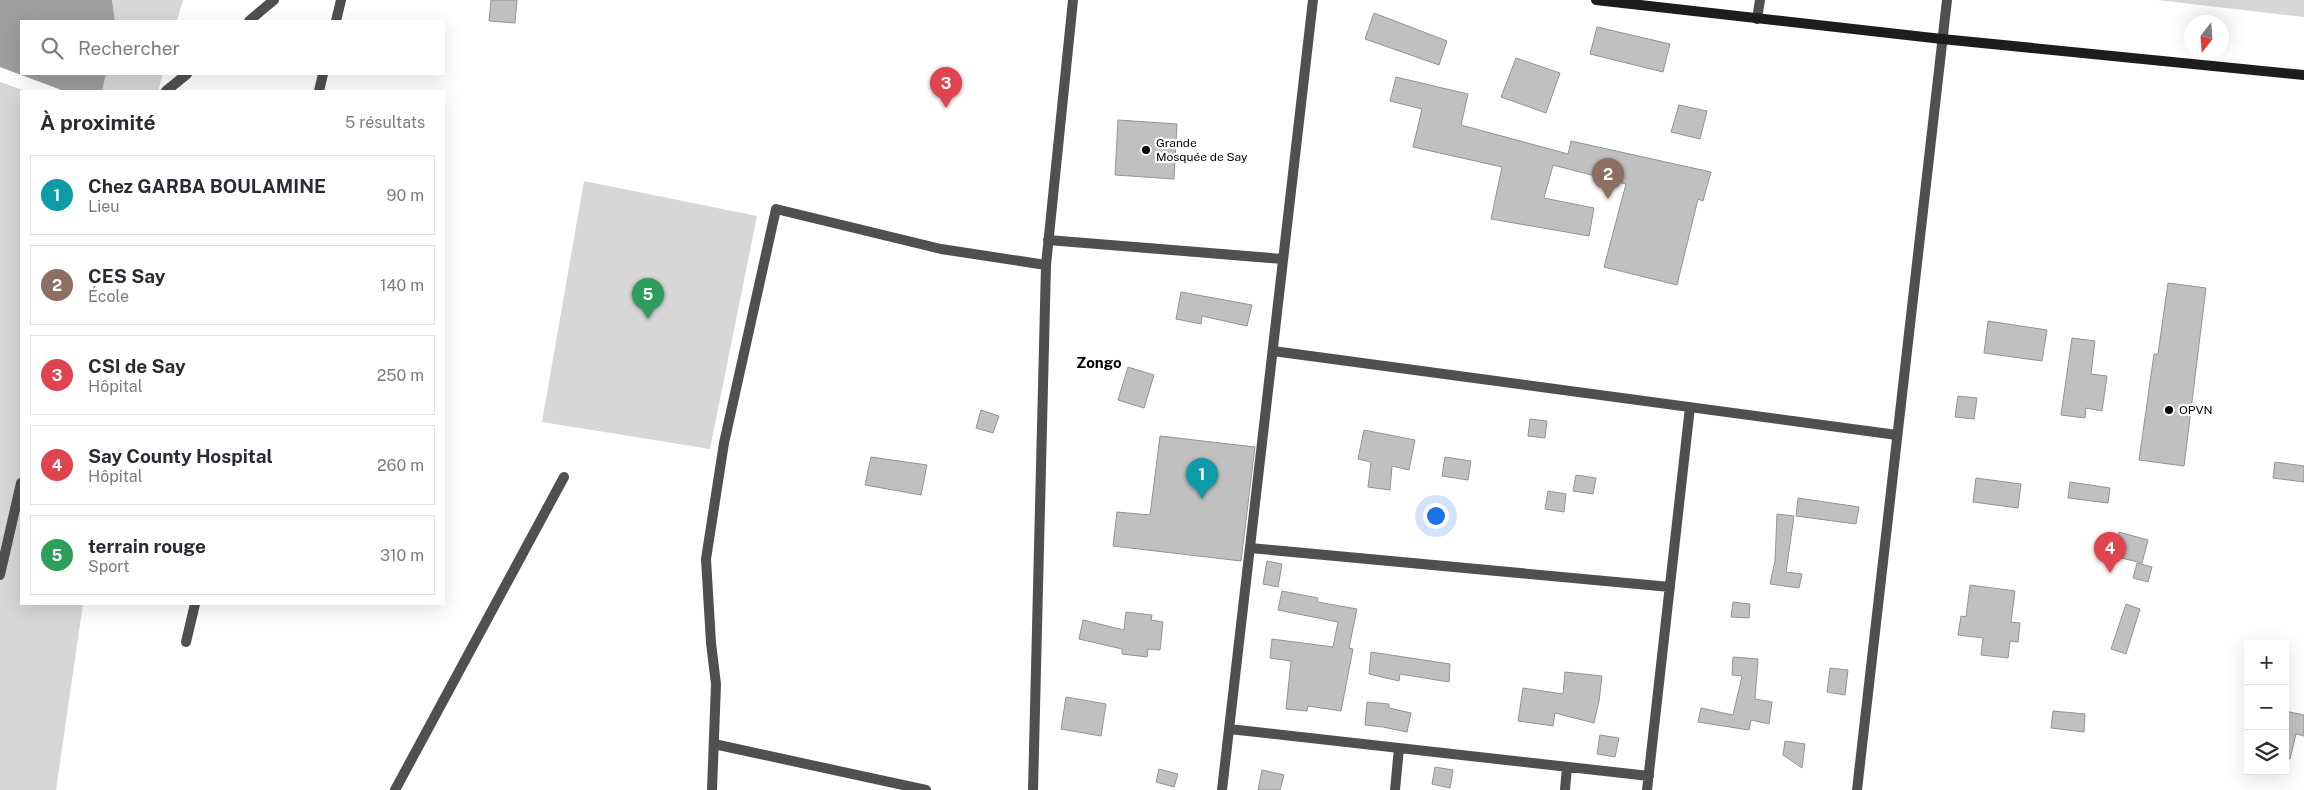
<!DOCTYPE html>
<html lang="fr">
<meta charset="utf-8">
<style>
body{margin:0;font-family:"Public Sans",sans-serif;background:#f7f7f7;color:#2b2b33}
.controls{position:absolute;right:15px;bottom:15px;display:grid;overflow:hidden;border-radius:0px;box-shadow:0 5px 20px #0002}
.controls button{width:45px;height:45px;display:grid;place-items:center;padding:0;border:0;border-bottom:1px solid #e1e1e2;background:#fff;color:#2b2b33;font:25px sans-serif}
.compass{position:absolute;left:2184px;top:15px;width:45px;height:45px;border-radius:50%;background:#fff;box-shadow:0 5px 20px #0002;rotate:197deg}
.you{position:absolute;left:1435px;top:515px;width:18px;height:18px;margin:-12px;border:4px solid #fff;border-radius:50%;background:#1a73e8;box-shadow:0 0 0 8px #1a73e833}
.badge{display:grid;place-items:center;width:32px;height:32px;border-radius:50%;background:#0b8043;color:#fff;font-size:16px;font-weight:700}
.pin{position:absolute;translate:-50% -41px;filter:drop-shadow(0 1px 2px #0008)}
.pin::after{content:'';position:absolute;top:26px;width:18px;height:15px;background:inherit;clip-path:polygon(0 0,100% 0,50% 100%)}
.list{margin:0;padding:0;list-style:none}
h2{display:flex;justify-content:space-between;align-items:center;height:65px;margin:0;padding:0 20px;font-size:21px}
h2 small{font-size:16px;font-weight:400;color:#7c7c81}
.list li{display:grid;grid-template-columns:32px 1fr auto;gap:15px;align-items:center;box-sizing:border-box;height:80px;margin:0 10px 10px;padding:0 10px;border:1px solid #e1e1e2;border-radius:0px}
.list b{display:block;font-size:19px;white-space:nowrap}
.list p{margin:0;font-size:16px;white-space:nowrap;color:#7c7c81}
.list em{font-size:16px;font-style:normal;color:#7c7c81}
.icon{flex:none;width:28px;height:28px;fill:none;stroke:currentColor;stroke-width:2;stroke-linecap:round;stroke-linejoin:round}
.map{position:relative;flex:none;width:2304px;height:790px;overflow:hidden}
.search{position:absolute;background:#fff;box-shadow:0 5px 20px #0002;left:20px;top:20px;width:425px;height:55px;display:flex;align-items:center;gap:12px;box-sizing:border-box;padding:0 18px;border-radius:0px;color:#7c7c81;font-size:19px}
.panel{position:absolute;background:#fff;box-shadow:0 5px 20px #0002;left:20px;top:90px;width:425px;height:515px;border-radius:0px}
.map>svg:first-child{display:block}
.green{fill:#d7d7d7}
.water{fill:#9e9e9e}
.pier{fill:#fff}
.building{fill:#c0c0c0;stroke:#949494}
.lines{fill:none;stroke-linecap:round;stroke-linejoin:round}
.street{stroke:#505050;stroke-width:10}
.secondary{stroke:#1d1d1d;stroke-width:10}
.poi-dot{fill:#000;stroke:#fff;stroke-width:2}
.labels{text-anchor:middle;stroke-width:4.5;stroke-linejoin:round;paint-order:stroke}
.poi-label{font-size:12px;fill:#000;stroke:#fff;text-anchor:start}
.quarter-label{font-size:15px;font-weight:bold;fill:#000;stroke:#fff}
</style>
<div class="map">
<svg width="2304" height="790" viewBox="0 0 2304 790">
<rect width="100%" height="100%" fill="#fff"/>
<path class="green" d="M112,0H183L177,21H115Z
M2157,0H2304V17Z
M106,74H163L158,91H102Z
M0,82L25,91H21V604H83L56,790H0Z
M584,181L757,216L710,449L542,422Z"/>
<path class="water" d="M0,0H112L115,21H21V74H106L102,91H25L0,82Z"/>
<path class="pier" d="M0,67L64,91H25L0,82Z"/>
<path class="building" d="M491,0H517L515,23L489,21Z
M1374,13L1447,41L1439,65L1365,39Z
M1597,27L1670,44L1663,72L1590,54Z
M1516,58L1560,73L1546,113L1501,97Z
M1396,77L1468,94L1461,125L1568,154L1571,141L1711,172L1703,201L1698,199L1677,285L1604,267L1626,184L1553,165L1544,198L1594,208L1589,236L1491,219L1502,167L1413,147L1422,109L1390,101Z
M1679,105L1707,111L1700,139L1671,132Z
M1118,120L1177,124L1174,179L1115,175Z
M2168,283L2206,288L2184,466L2139,460L2154,354H2158Z
M1181,292L1252,305L1247,326L1202,316L1201,324L1176,319Z
M1988,321L2047,330L2042,361L1984,353Z
M2072,338L2095,341L2091,374L2107,376L2102,411L2086,408L2085,418L2061,415Z
M1128,367L1154,375L1144,408L1118,400Z
M1958,396L1977,398L1974,419L1955,417Z
M981,410L999,416L993,433L976,428Z
M1530,419L1547,421L1545,438L1528,436Z
M1364,430L1415,440L1409,470L1392,466L1390,490L1368,487L1371,462L1358,459Z
M1160,436L1255,447L1241,561L1113,546L1117,512L1150,515Z
M871,457L927,465L921,495L865,485Z
M1445,457L1471,461L1468,480L1442,476Z
M2275,462L2304,466V482L2273,478Z
M1576,475L1596,478L1593,494L1573,491Z
M1976,478L2021,484L2018,508L1973,502Z
M2070,482L2110,488L2108,503L2068,498Z
M1548,491L1566,494L1564,512L1545,509Z
M1798,498L1859,507L1856,524L1796,516Z
M1777,514L1794,516L1786,572L1802,574L1799,588L1770,584L1775,561Z
M2119,532L2148,540L2142,563L2113,556Z
M1267,561L1282,564L1278,587L1263,584Z
M2137,563L2152,567L2148,582L2133,578Z
M1970,585L2015,591L2011,622L2020,623L2018,642L2010,641L2008,658L1981,655L1983,638L1958,635L1961,616L1966,617Z
M1282,591L1318,598L1317,602L1357,609L1349,648L1353,649L1341,711L1308,706L1307,711L1286,709L1291,661L1270,658L1272,639L1333,647L1338,622L1278,610Z
M1733,602L1750,604L1749,618L1731,617Z
M2126,604L2140,609L2126,654L2111,649Z
M1126,612L1152,615L1151,620L1163,622L1160,650L1148,649L1147,657L1122,654V649L1079,639L1083,620L1124,630Z
M1371,652L1450,664L1449,682L1400,674L1399,681L1369,674Z
M1733,657L1758,659L1755,699L1772,702L1769,724L1751,720L1749,730L1698,722L1701,708L1733,715L1742,676L1732,675Z
M1830,668L1848,670L1845,695L1827,692Z
M1565,672L1602,676L1599,701L1594,723L1555,713L1553,726L1518,721L1523,688L1563,694Z
M1066,697L1106,704L1101,736L1061,729Z
M1367,702L1389,704V708L1411,713L1407,732L1383,727L1365,725Z
M2053,711L2085,714L2084,732L2051,728Z
M2285,711L2304,715V736L2296,734L2290,759H2285Z
M1600,735L1619,738L1615,757L1597,754Z
M1785,741L1805,744L1802,768L1783,755Z
M1435,767L1453,770L1450,788L1432,784Z
M1159,769L1178,774L1174,787L1156,782Z
M1262,770L1284,775L1280,790H1258Z"/>
<g class="lines">
<path class="street" d="M1757,19L1760,0
M249,21L274,0
M336,21L341,0
M166,91L187,74
M319,91L323,74
M1048,240L1283,259
M1273,351L1897,435
M1250,548L1670,587
M0,575L21,483
M186,642L195,604
M1229,729L1649,776
M714,744L926,790
M395,790L564,477
M712,790L716,684L711,643L706,559L724,443L776,209L941,249L1046,265
M1033,790L1046,265L1073,0
M1222,790L1313,0
M1395,790L1399,748
M1565,790L1567,767
M1647,790L1690,407
M1857,790L1947,0"/>
<path class="secondary" d="M1596,0L1942,39L2304,75"/>
</g>
<g class="poi-dot">
<circle cx="1146" cy="150" r="5"/>
<circle cx="2169" cy="410" r="5"/>
</g>
<g class="labels">
<g class="poi-label">
<text x="1156" y="147">Grande<tspan x="1156" dy="14">Mosquée de Say</tspan></text>
<text x="2179" y="414">OPVN</text>
</g>
<g class="quarter-label">
<text x="1099" y="368">Zongo</text>
</g>
</g>
</svg>
<div class="controls">
<button>+</button>
<button>−</button>
<button><svg class="icon" aria-label="layers" viewBox="0 0 24 24"><path d="M12 4l9 5-9 5-9-5zM3 14l9 5 9-5"/></svg></button>
</div>
<svg class="compass" viewBox="-18 -18 36 36"><path d="M0-13l5 13h-10z" fill="#e53935"/><path d="M0 13l5-13h-10z" fill="#7c7c81"/></svg>
<div class="you"></div>
<div class="pin badge" style="left:1202px;top:499px;background:#0f9aa8">1</div>
<div class="pin badge" style="left:1608px;top:199px;background:#8d6e63">2</div>
<div class="pin badge" style="left:946px;top:108px;background:#e0444e">3</div>
<div class="pin badge" style="left:2110px;top:573px;background:#e0444e">4</div>
<div class="pin badge" style="left:648px;top:319px;background:#2e9e5b">5</div>
<div class="search"><svg class="icon" aria-label="search" viewBox="0 0 24 24"><circle cx="10" cy="10" r="6"/><path d="M15 15l6 6"/></svg>Rechercher</div>
<section class="panel">
<h2>À proximité<small>5 résultats</small></h2>
<ul class="list">
<li><span class="badge" style="background:#0f9aa8">1</span><div><b>Chez GARBA BOULAMINE</b><p>Lieu</p></div><em>90 m</em></li>
<li><span class="badge" style="background:#8d6e63">2</span><div><b>CES Say</b><p>École</p></div><em>140 m</em></li>
<li><span class="badge" style="background:#e0444e">3</span><div><b>CSI de Say</b><p>Hôpital</p></div><em>250 m</em></li>
<li><span class="badge" style="background:#e0444e">4</span><div><b>Say County Hospital</b><p>Hôpital</p></div><em>260 m</em></li>
<li><span class="badge" style="background:#2e9e5b">5</span><div><b>terrain rouge</b><p>Sport</p></div><em>310 m</em></li>
</ul>
</section>
</div>
